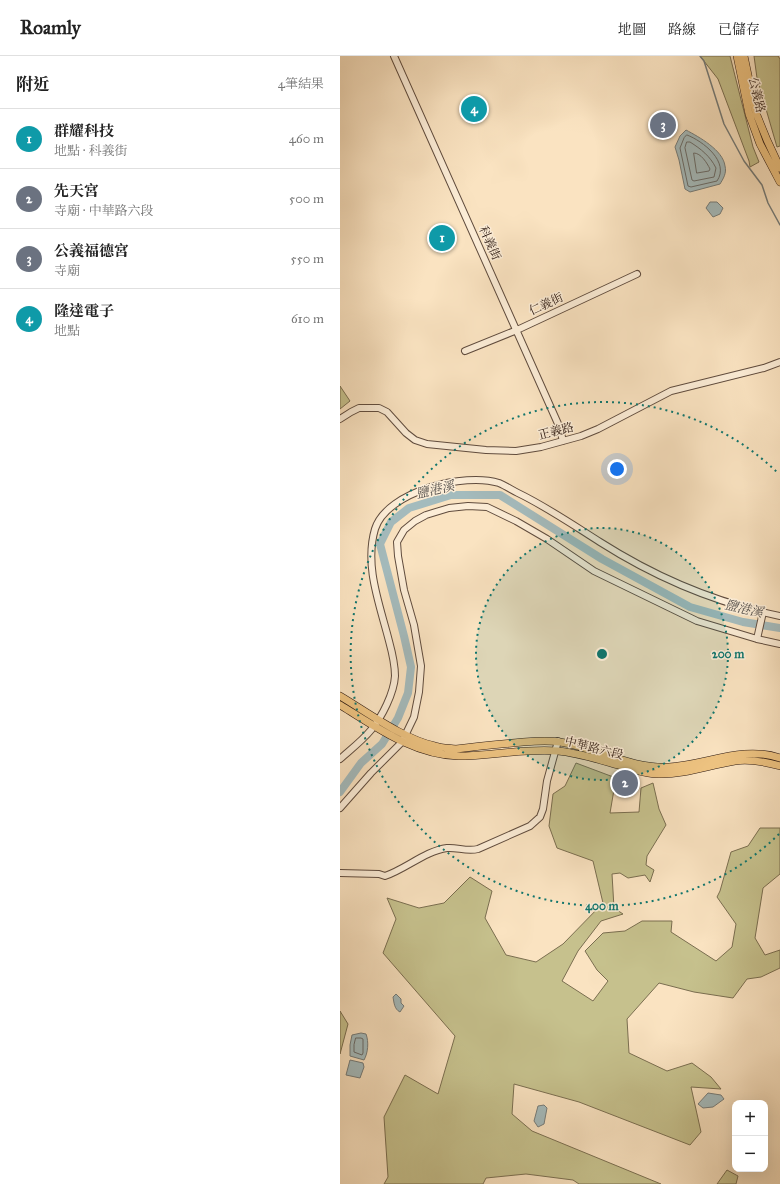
<!DOCTYPE html>
<html lang="zh-TW">
<meta charset="utf-8">
<style>
body{margin:0;font-family:"IM FELL Great Primer","Noto Serif TC",serif;background:#f6f6f6;color:#222}
.controls{position:absolute;right:12px;bottom:12px;display:grid;overflow:hidden;border-radius:8px;box-shadow:0 4px 16px #0002}
.controls button{width:36px;height:36px;display:grid;place-items:center;padding:0;border:0;border-bottom:1px solid #e0e0e0;background:#fff;color:#222;font:20px sans-serif}
.you{position:absolute;left:277px;top:413px;width:14px;height:14px;margin:-10px;border:3px solid #fff;border-radius:50%;background:#1a73e8;box-shadow:0 0 0 6px #1a73e833}
.badge{display:grid;place-items:center;width:26px;height:26px;border-radius:50%;background:#8f2418;color:#fff;font-size:13px;font-weight:700}
.pin{position:absolute;translate:-50% -50%;border:2px solid #fff;box-shadow:0 1px 4px #0006}
.list{margin:0;padding:0;list-style:none}
h2{display:flex;justify-content:space-between;align-items:center;height:52px;margin:0;padding:0 16px;font-size:17px}
h2 small{font-size:13px;font-weight:400;color:#767676}
.list li{display:grid;grid-template-columns:26px 1fr auto;gap:12px;align-items:center;box-sizing:border-box;height:60px;padding:0 16px;border-top:1px solid #e0e0e0}
.list b{display:block;font-size:15px;white-space:nowrap}
.list p{margin:0;font-size:13px;white-space:nowrap;color:#767676}
.list em{font-size:13px;font-style:normal;color:#767676}
.map{position:relative;flex:none;width:440px;height:1128px;overflow:hidden}
header{display:flex;align-items:center;gap:24px;box-sizing:border-box;height:56px;padding:0 20px;background:#fff;border-bottom:1px solid #e0e0e0}
header strong{font-size:19px}
nav{display:flex;gap:22px;margin-inline-start:auto;font-size:14px}
main{display:flex}
aside{flex:1;background:#fff}
.map>svg:first-child{display:block}
.green{fill:#c6c18d;stroke:#7a6e50}
.water{fill:#a4bbbd;stroke:#747b79}
.lines{fill:none;stroke-linecap:round;stroke-linejoin:round}
.shore{stroke:#686a68;stroke-width:1}
.stream{stroke:#747b79;stroke-width:1.5}
.river{stroke:#a4bbbd;stroke-width:8}
.minor-casing{stroke:#604c3e;stroke-width:8}
.major-casing{stroke:#2d1a12;stroke-width:8}
.minor{stroke:#fcedd7;stroke-width:6}
.major{stroke:#edc280;stroke-width:7}
.ring{fill:none;stroke:#0f766e;stroke-width:2;stroke-dasharray:2 4}
.labels{text-anchor:middle;stroke-width:3;stroke-linejoin:round;paint-order:stroke}
.street-label{font-size:12px;fill:#2d1a12;stroke:#fcedd7}
.water-label{font-size:13px;font-style:italic;fill:#57524e;stroke:#fcedd7}
.centre{fill:#0f766e;stroke:#fcedd7;stroke-width:2}
.ring-label{font-size:12px;text-anchor:middle;font-weight:bold;fill:#0f766e;stroke:#fcedd7;stroke-width:3;stroke-linejoin:round;paint-order:stroke}
</style>
<header>
<strong>Roamly</strong>
<nav><a>地圖</a><a>路線</a><a>已儲存</a></nav>
</header>
<main>
<aside>
<h2>附近<small>4筆結果</small></h2>
<ul class="list">
<li><span class="badge" style="background:#0f9aa8">1</span><div><b>群耀科技</b><p>地點 · 科義街</p></div><em>460 m</em></li>
<li><span class="badge" style="background:#6b7280">2</span><div><b>先天宮</b><p>寺廟 · 中華路六段</p></div><em>500 m</em></li>
<li><span class="badge" style="background:#6b7280">3</span><div><b>公義福德宮</b><p>寺廟</p></div><em>550 m</em></li>
<li><span class="badge" style="background:#0f9aa8">4</span><div><b>隆達電子</b><p>地點</p></div><em>610 m</em></li>
</ul>
</aside>
<div class="map">
<svg width="440" height="1128" viewBox="0 0 440 1128">
<rect width="100%" height="100%" fill="#fae3c1"/>
<filter id="stains"><feTurbulence type="fractalNoise" baseFrequency=".005" numOctaves="4"/><feColorMatrix values="0 0 0 0 .2 0 0 0 0 .09 0 0 0 0 .02 0 0 0 .5 -.17"/></filter>
<radialGradient id="worn" r=".72"><stop offset=".6" stop-color="#630" stop-opacity="0"/><stop offset="1" stop-color="#630" stop-opacity=".3"/></radialGradient>
<path class="green" d="M360,0H390L413,91L419,106L410,111L409,105L378,23Z
M414,0H438L440,3V90L437,91L417,22Z
M0,330L10,345L0,353Z
M236,707L276,722L270,757L299,756L301,732L313,727L319,753L326,769L307,800L306,809L314,814L310,826L305,819L288,822L280,817L272,818L274,852L283,858L261,865L238,895L222,925L253,945L268,925L257,914L245,895L263,877L285,875L302,865H332L331,876L376,905L392,891L396,868L377,841L380,835L391,796L408,790L420,772H440V818L423,832L415,882L425,899L440,894V912L421,921L407,923L393,942L354,936L319,927L287,963L289,997L327,1015L352,1007L371,1021L381,1033L351,1031L361,1076L350,1089L239,1046L174,1028L172,1058L192,1075L321,1128H239L233,1124L186,1118L146,1122L143,1128H44L48,1121L44,1061L65,1019L98,1038L115,980L43,897L56,863L47,842L79,852L104,847L130,821L152,835L145,862L166,899L196,906L223,888L263,847L253,805L217,792L209,770L213,738L225,730Z
M0,955L8,968L0,998Z
M387,1114L398,1120L396,1128H377Z"/>
<path class="water" d="M346,74C359,81 383,94 385,110C387,117 383,123 380,128L350,136L345,133L339,104L335,91L340,80Z
M370,146H377L383,152L380,158L373,161L366,152Z
M56,938L61,943V947L64,950L60,956C54,953 54,946 53,941Z
M21,977L26,978C29,986 28,997 24,1004L10,1000V989L12,979Z
M10,1004L23,1007L24,1011L20,1022L6,1019Z
M368,1037L381,1039L384,1043L373,1051L363,1052L358,1048Z
M204,1049L207,1052L204,1068L198,1071L194,1065L198,1050Z"/>
<g class="lines">
<path class="shore" d="M347,79C363,85 390,106 377,125L351,131L348,130L340,92L344,82Z
M347,86H350C361,93 370,100 376,112L374,121L354,125L352,124L345,92Z
M354,97C361,97 367,107 370,113L369,115L357,117Z
M16,982H21L23,983V997L22,999L14,996V989Z"/>
<path class="stream" d="M360,0L364,5L384,68L404,105L422,129L428,147L440,169"/>
<path class="river" d="M0,736L21,707L42,688L58,662L68,637L71,611L64,580L40,488L51,466L69,452L111,439H160L262,503L350,551L403,566L440,572"/>
<g class="minor-casing">
<path id="minor" d="M54,0L219,370L223,385
M125,295L177,274L297,218
M0,363L11,356L19,352H39L47,356L66,377L75,384L87,388L146,394L176,395L201,391L241,380L258,373L331,335L424,312L440,306
M417,583L423,556
M0,703C10,694 22,685 31,674C42,661 54,637 55,620C55,608 52,596 49,585C40,549 24,510 35,473C47,435 125,416 159,427C166,430 172,434 178,437C207,451 233,469 260,486C315,521 376,547 440,560
M0,752L31,717L62,686L74,661L79,636L81,610L74,569L64,534L58,500L57,486L64,474L75,465L86,459L109,452L128,450L147,451L176,465L207,483L254,515L357,565L417,583L440,588
M0,817L39,818L45,820C66,813 85,795 107,792C117,791 127,796 138,793L190,770L200,761L203,753L207,725L218,685"/>
</g>
<g class="major-casing">
<path id="major" d="M397,0L409,58L420,88L440,126
M404,0L416,57L427,84L440,112
M0,640C27,656 65,684 95,690C102,692 109,692 116,693C139,690 161,688 183,686C195,685 208,684 220,686C257,692 291,713 329,711C366,709 403,689 440,702
M0,649C36,671 74,699 118,700C151,700 185,692 218,695C240,697 263,705 285,711C296,714 306,718 318,718C344,719 369,709 395,705C410,703 426,706 440,710"/>
</g>
<use href="#minor" class="minor"/>
<use href="#major" class="major"/>
</g>
<circle cx="262" cy="598" r="126" fill="#0f766e" fill-opacity=".12"/>
<g class="ring">
<circle cx="262" cy="598" r="126"/>
<path d="M439 778A252 252 0 1 1 439 418"/>
</g>
<g class="labels">
<g class="street-label">
<text transform="translate(417 39) rotate(77)" y="4">公義路</text>
<text transform="translate(150 187) rotate(66)" y="4">科義街</text>
<text transform="translate(206 248) rotate(-25)" y="4">仁義街</text>
<text transform="translate(216 375) rotate(-14)" y="4">正義路</text>
<text transform="translate(254 692) rotate(14)" y="4">中華路六段</text>
</g>
<g class="water-label">
<text transform="translate(95 433) rotate(-13)" y="5">鹽港溪</text>
<text transform="translate(404 552) rotate(13)" y="5">鹽港溪</text>
</g>
</g>
<circle cx="262" cy="598" r="6" class="centre"/>
<g class="ring-label">
<text x="388" y="602">200 m</text>
<text x="262" y="854">400 m</text>
</g>
<rect width="100%" height="100%" filter="url(#stains)"/>
<rect width="100%" height="100%" fill="url(#worn)"/>
</svg>
<div class="controls">
<button>+</button>
<button>−</button>
</div>
<div class="you"></div>
<div class="pin badge" style="left:102px;top:182px;background:#0f9aa8">1</div>
<div class="pin badge" style="left:285px;top:727px;background:#6b7280">2</div>
<div class="pin badge" style="left:323px;top:69px;background:#6b7280">3</div>
<div class="pin badge" style="left:134px;top:53px;background:#0f9aa8">4</div>
</div>
</main>
